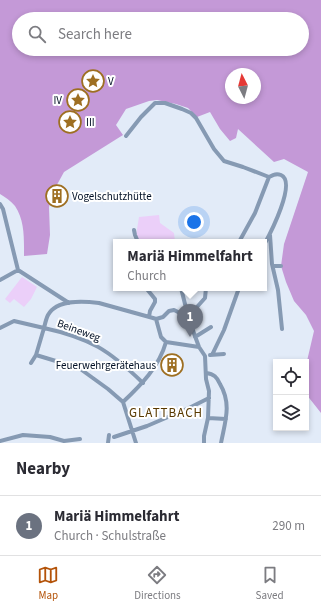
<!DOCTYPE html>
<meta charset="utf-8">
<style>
body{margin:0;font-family:"Source Sans 3",sans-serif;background:#f2f2f3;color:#2b2b33}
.controls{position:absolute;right:12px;bottom:12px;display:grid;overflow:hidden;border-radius:0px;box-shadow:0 2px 6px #0003}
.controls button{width:36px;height:36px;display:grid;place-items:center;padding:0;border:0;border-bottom:1px solid #e1e1e2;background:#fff;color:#2b2b33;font:20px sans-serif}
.compass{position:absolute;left:225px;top:68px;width:36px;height:36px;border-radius:50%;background:#fff;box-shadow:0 2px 6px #0003;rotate:354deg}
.you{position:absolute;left:194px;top:222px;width:14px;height:14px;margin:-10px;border:3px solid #fff;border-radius:50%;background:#1a73e8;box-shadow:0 0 0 6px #1a73e833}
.badge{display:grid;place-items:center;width:26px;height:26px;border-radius:50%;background:#b45309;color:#fff;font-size:13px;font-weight:700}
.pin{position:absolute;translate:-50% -33px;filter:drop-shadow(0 1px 2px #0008)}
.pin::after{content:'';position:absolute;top:21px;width:14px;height:12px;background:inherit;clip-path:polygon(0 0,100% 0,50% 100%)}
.popup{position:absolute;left:113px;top:239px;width:154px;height:52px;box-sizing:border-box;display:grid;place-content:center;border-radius:0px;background:#fff;filter:drop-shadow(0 1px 3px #0005);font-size:13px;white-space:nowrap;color:#7c7c81}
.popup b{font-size:15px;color:#2b2b33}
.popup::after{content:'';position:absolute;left:50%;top:100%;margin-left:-8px;border:8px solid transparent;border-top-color:#fff}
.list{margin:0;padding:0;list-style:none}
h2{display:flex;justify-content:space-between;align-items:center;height:52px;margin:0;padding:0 16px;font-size:17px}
h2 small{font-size:13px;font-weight:400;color:#7c7c81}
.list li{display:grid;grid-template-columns:26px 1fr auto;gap:12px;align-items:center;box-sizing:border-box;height:60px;padding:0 16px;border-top:1px solid #e1e1e2}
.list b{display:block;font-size:15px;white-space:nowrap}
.list p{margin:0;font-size:13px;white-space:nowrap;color:#7c7c81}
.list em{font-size:13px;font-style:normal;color:#7c7c81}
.icon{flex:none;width:22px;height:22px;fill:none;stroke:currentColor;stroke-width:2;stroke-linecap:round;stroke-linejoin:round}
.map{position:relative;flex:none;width:321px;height:443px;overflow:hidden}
.search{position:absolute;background:#fff;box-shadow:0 2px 6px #0003;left:12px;right:12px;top:12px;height:44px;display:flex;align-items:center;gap:10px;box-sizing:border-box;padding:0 14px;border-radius:22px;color:#7c7c81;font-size:15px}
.sheet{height:112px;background:#fff}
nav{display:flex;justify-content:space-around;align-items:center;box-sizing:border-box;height:56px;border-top:1px solid #e1e1e2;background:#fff;font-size:11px;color:#7c7c81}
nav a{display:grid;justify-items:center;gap:2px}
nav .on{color:#b45309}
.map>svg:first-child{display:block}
.green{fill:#ebcff9}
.forest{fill:#c499d7;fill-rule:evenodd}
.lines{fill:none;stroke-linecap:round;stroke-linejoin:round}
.minor{stroke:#869ab3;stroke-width:4}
.labels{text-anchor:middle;stroke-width:4;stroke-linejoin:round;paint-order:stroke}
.poi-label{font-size:11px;fill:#021025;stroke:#fff;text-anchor:start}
.street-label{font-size:11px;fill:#021025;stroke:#fff}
.quarter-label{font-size:13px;letter-spacing:1px;fill:#583900;stroke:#fff}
</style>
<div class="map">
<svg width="321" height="443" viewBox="0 0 321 443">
<rect width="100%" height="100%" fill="#e2ebf8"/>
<path class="green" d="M159,215L160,223L174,233L175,242H140L136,235L139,217Z
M22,277L37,287L31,299L24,307L14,299L10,303L5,299Z"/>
<path class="forest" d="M0,0H321V413L306,394L307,361L314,331L306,315L294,301L286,282L281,266L284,244L308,172L284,159L274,162L238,129L236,138L230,141L220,129L210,112L197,117L188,108L176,104L157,100L149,101L126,109L116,125L123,135L64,172L53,192L49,207L50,235L47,254L24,256C24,239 25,221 15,206C11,201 5,197 0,194ZM19,19H302V49H19ZM231,74H255V98H231Z"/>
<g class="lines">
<path class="minor" d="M126,136L141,117L155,103H165L182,109L191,113L196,118L214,149L224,161L243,167L269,177
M0,204L3,209L18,270
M134,230L135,235L138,242
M270,235L272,264L278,290L282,329
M239,242L255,213L269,177C273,175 276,173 281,175C297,182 270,234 264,245
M273,266H281
M0,280L18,270L69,303
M146,288L155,299V302L150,311L149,317
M181,288L186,308L183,314
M188,317L205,298L206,288
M156,319L163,317L169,311L174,310L188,317L199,347L205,356L206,379L209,391L208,418L204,436V443
M0,328L14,321L44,328C45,324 46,319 48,315C57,299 83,301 99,303L153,318L156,319L161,337L166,342L199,347
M195,337L211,327
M36,355L79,368L108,389L123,402L136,443
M210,355L224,354
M212,355L224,330L239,288
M31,363L36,355L44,328C90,338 109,350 143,383
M206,373C214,374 217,377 220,384C232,404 225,422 221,443
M123,402C141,385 159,367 166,342
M208,418L226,419
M114,437L147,426L189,408L209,398
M0,441L23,435L50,437L64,441L80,439
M108,443L109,435"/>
</g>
<defs>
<g id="sight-ring" transform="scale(1.15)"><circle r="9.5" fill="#fff" stroke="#9e6f22" stroke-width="1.5"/><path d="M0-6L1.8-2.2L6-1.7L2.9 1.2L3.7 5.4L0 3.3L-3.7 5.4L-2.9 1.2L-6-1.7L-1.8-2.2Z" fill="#9e6f22"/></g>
<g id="building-ring" transform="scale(1.15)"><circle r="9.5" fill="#fff" stroke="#9e6f22" stroke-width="1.5"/><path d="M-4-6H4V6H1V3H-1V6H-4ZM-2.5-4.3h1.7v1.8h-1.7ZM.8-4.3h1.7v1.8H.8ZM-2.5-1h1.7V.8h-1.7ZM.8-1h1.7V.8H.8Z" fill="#9e6f22"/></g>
</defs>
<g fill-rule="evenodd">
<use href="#sight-ring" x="93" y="81"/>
<use href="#sight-ring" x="78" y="100"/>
<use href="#sight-ring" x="70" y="122"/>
<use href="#building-ring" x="57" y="196"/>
<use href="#building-ring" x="172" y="365"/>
</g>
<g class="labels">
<g class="poi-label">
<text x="108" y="85">V</text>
<text x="62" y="104" text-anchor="end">IV</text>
<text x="86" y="126">III</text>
<text x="72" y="200">Vogelschutzhütte</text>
<text x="156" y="369" text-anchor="end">Feuerwehrgerätehaus</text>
</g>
<g class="street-label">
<text transform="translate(79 330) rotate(20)" y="4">Beineweg</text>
</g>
<g class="quarter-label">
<text x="166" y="417">GLATTBACH</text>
</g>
</g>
</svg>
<div class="controls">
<button><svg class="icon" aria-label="locate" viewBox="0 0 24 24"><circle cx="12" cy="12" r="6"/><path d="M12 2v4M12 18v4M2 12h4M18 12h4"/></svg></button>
<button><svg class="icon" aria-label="layers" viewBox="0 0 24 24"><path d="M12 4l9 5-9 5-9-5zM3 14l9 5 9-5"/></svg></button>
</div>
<svg class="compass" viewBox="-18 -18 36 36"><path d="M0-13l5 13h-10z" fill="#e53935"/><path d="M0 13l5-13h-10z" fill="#7c7c81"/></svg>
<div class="you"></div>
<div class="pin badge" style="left:190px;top:337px;background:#6b7280">1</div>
<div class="popup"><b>Mariä Himmelfahrt</b>Church</div>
<div class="search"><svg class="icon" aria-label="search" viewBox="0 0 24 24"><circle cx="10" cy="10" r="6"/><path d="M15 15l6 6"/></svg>Search here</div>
</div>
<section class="sheet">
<h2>Nearby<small></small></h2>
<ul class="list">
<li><span class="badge" style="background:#6b7280">1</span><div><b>Mariä Himmelfahrt</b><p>Church · Schulstraße</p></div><em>290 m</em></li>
</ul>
</section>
<nav>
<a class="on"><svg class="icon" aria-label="map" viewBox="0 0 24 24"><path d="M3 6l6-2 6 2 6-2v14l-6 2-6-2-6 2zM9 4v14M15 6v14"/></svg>Map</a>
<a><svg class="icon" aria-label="directions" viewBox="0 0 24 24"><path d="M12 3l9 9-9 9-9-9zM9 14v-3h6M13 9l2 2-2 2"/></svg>Directions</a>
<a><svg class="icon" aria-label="saved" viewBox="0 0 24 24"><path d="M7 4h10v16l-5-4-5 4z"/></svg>Saved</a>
</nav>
